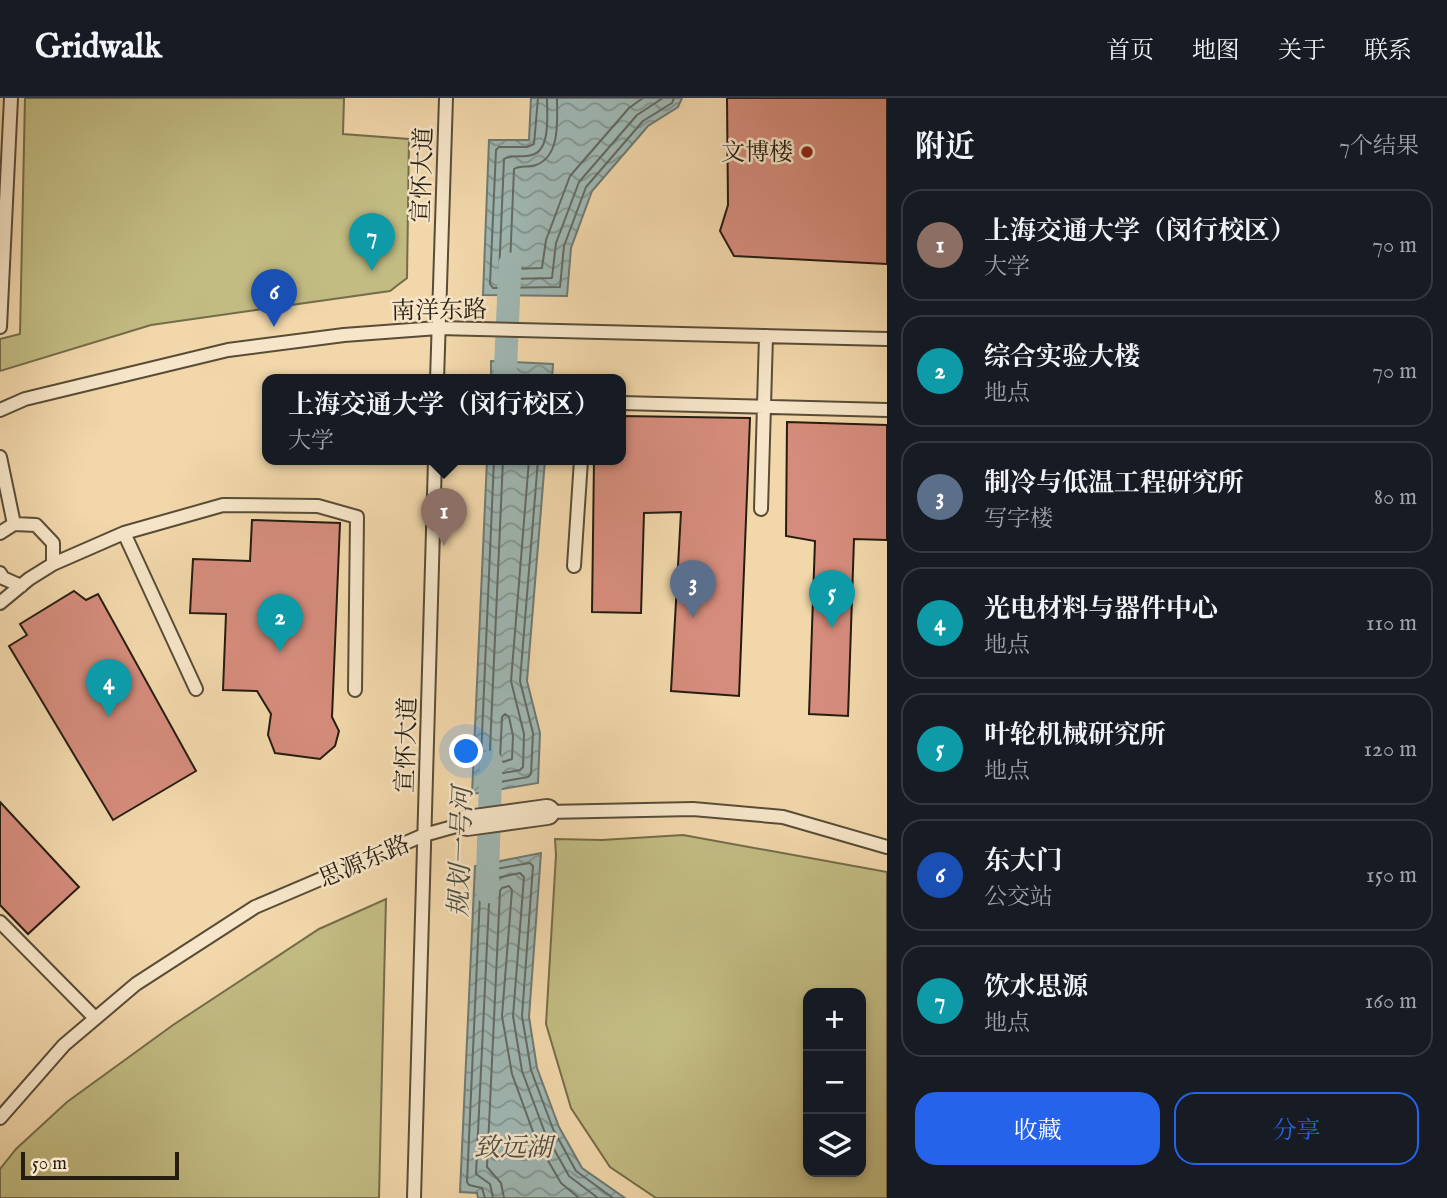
<!DOCTYPE html>
<html lang="zh">
<meta charset="utf-8">
<style>
body{margin:0;font-family:"IM FELL English","Noto Serif SC",serif;background:#242831;color:#f1f3f6}
.controls{position:absolute;right:21px;bottom:21px;display:grid;overflow:hidden;border-radius:14px;box-shadow:0 4px 10px #0003}
.controls button{width:63px;height:63px;display:grid;place-items:center;padding:0;border:0;border-bottom:2px solid #363941;background:#171b24;color:#f1f3f6;font:35px sans-serif}
.scale{position:absolute;left:21px;bottom:18px;width:158px;box-sizing:border-box;padding-left:7px;border:4px solid #261d11;border-top:0;font-size:19px;line-height:24px;white-space:nowrap;color:#261d11;-webkit-text-stroke:5px #f6e5c8;paint-order:stroke}
.you{position:absolute;left:467px;top:654px;width:24px;height:24px;margin:-18px;border:5px solid #fff;border-radius:50%;background:#1a73e8;box-shadow:0 0 0 10px #1a73e833}
.badge{display:grid;place-items:center;width:46px;height:46px;border-radius:50%;background:#2563eb;color:#fff;font-size:23px;font-weight:700}
.pin{position:absolute;translate:-50% -58px;filter:drop-shadow(0 2px 4px #0008)}
.pin::after{content:'';position:absolute;top:37px;width:24px;height:21px;background:inherit;clip-path:polygon(0 0,100% 0,50% 100%)}
.popup{position:absolute;left:262px;top:276px;width:364px;height:91px;box-sizing:border-box;display:grid;place-content:center;border-radius:14px;background:#171b24;filter:drop-shadow(0 2px 5px #0005);font-size:23px;white-space:nowrap;color:#9ea1a6}
.popup b{font-size:26px;color:#f1f3f6}
.popup::after{content:'';position:absolute;left:50%;top:100%;margin-left:-14px;border:14px solid transparent;border-top-color:#171b24}
.list{margin:0;padding:0;list-style:none}
h2{display:flex;justify-content:space-between;align-items:center;height:91px;margin:0;padding:0 28px;font-size:30px}
h2 small{font-size:23px;font-weight:400;color:#9ea1a6}
.list li{display:grid;grid-template-columns:46px 1fr auto;gap:21px;align-items:center;box-sizing:border-box;height:112px;margin:0 14px 14px;padding:0 14px;border:2px solid #363941;border-radius:21px}
.list b{display:block;font-size:26px;white-space:nowrap}
.list p{margin:0;font-size:23px;white-space:nowrap;color:#9ea1a6}
.list em{font-size:23px;font-style:normal;color:#9ea1a6}
.actions{display:flex;gap:14px;padding:21px 28px}
.actions a{flex:1;padding:16px 0;border:2px solid #2563eb;border-radius:21px;text-align:center;font-size:24px;color:#2563eb}
.actions .main{background:#2563eb;color:#fff}
.icon{flex:none;width:38px;height:38px;fill:none;stroke:currentColor;stroke-width:2;stroke-linecap:round;stroke-linejoin:round}
.map{position:relative;flex:none;width:887px;height:1100px;overflow:hidden}
header{display:flex;align-items:center;gap:42px;box-sizing:border-box;height:98px;padding:0 35px;background:#171b24;border-bottom:2px solid #363941}
header strong{font-size:33px}
nav{display:flex;gap:38px;margin-inline-start:auto;font-size:24px}
main{display:flex}
aside{flex:1;background:#171b24}
.map>svg:first-child{display:block}
.grass{fill:#c2bc83;stroke:#746c4a;stroke-width:2;fill-rule:evenodd}
.water{fill:url(#water-waves);stroke:#6f7972;stroke-width:2}
.lines{fill:none;stroke-linecap:round;stroke-linejoin:round}
.shore{stroke:#626a62;stroke-width:2}
.canal{stroke:#9fb7b3;stroke-width:23}
.building{fill:#d58c7c;stroke:#261d11;stroke-width:2}
.service-casing{stroke:#594c37;stroke-width:16}
.minor-casing{stroke:#594c37;stroke-width:28}
.service{stroke:#f6e5c8;stroke-width:12}
.minor{stroke:#f6e5c8;stroke-width:24}
.poi-dot{fill:#8f2418;stroke:#f6e5c8;stroke-width:2.5}
.labels{text-anchor:middle;stroke-width:5;stroke-linejoin:round;paint-order:stroke}
.poi-label{font-size:24px;fill:#261d11;stroke:#f6e5c8;text-anchor:end}
.street-label{font-size:24px;fill:#261d11;stroke:#f6e5c8}
.water-label{font-size:26px;font-style:italic;fill:#4a4b42;stroke:#f6e5c8}
</style>
<header>
<strong>Gridwalk</strong>
<nav><a>首页</a><a>地图</a><a>关于</a><a>联系</a></nav>
</header>
<main>
<div class="map">
<svg width="887" height="1100" viewBox="0 0 887 1100">
<defs>
<pattern id="water-waves" width="16" height="10" patternUnits="userSpaceOnUse" patternTransform="scale(1.75)"><rect width="16" height="10" fill="#9fb7b3"/><path d="M0 5q4-4 8 0t8 0" fill="none" stroke="#819490"/></pattern>
</defs>
<rect width="100%" height="100%" fill="#f1d7aa"/>
<filter id="stains"><feTurbulence type="fractalNoise" baseFrequency=".00286" numOctaves="4"/><feColorMatrix values="0 0 0 0 .2 0 0 0 0 .09 0 0 0 0 .02 0 0 0 .5 -.17"/></filter>
<radialGradient id="worn" r=".72"><stop offset=".6" stop-color="#630" stop-opacity="0"/><stop offset="1" stop-color="#630" stop-opacity=".3"/></radialGradient>
<path class="grass" d="M25,0H344L343,36L409,41L407,180L390,193L151,227L0,273V241L20,236Z
M683,737L887,774V1100H656L610,1069L571,1010L546,926L556,757L555,741L602,742ZM861,895V1074H808V895Z
M386,801L379,1100H0V1071L16,1051L67,1004L173,927L319,831Z"/>
<path class="water" d="M531,0H682L678,9L648,28L592,93L571,150L567,198L483,197L489,42H529Z
M491,263L553,266L552,282H491Z
M487,362H545L527,583L540,635L538,685L472,696Z
M541,755L529,919L537,970L559,1029L582,1070L625,1100H478L477,1095L460,1094L475,768Z"/>
<g class="lines">
<path class="shore" d="M538,0L534,46L527,49H499L496,52L490,186L493,190L560,189L564,148L586,89L643,23L672,5L674,0
M547,0C547,16 551,52 532,57C522,60 512,56 504,61L499,177L502,181L552,180L556,145L579,84L637,17L663,0
M557,0C557,21 561,58 536,67C528,70 521,67 514,71L510,167L513,171L542,170L546,142L570,78L629,10L643,0
M494,362L480,683L483,687L528,679L531,676L533,635L520,583L538,362
M503,362L489,673L492,677L520,672L523,669L524,636L511,583L529,362
M505,616L509,619L513,638L512,661L503,664L500,660L502,619Z
M485,1100L482,1090L469,1087L467,1084L481,776L484,773L530,765L533,768L522,918L531,972L553,1031L576,1073L613,1100
M493,1100L490,1086L476,1076L490,784L492,781L520,775L524,779L513,918L522,973L545,1035L569,1078L598,1100
M504,1100L501,1085L487,1069L500,793L502,790L509,788L512,792L502,918L512,976L536,1042L561,1085L579,1100"/>
<path class="canal" d="M505,282L510,166
M487,794L491,664"/>
</g>
<path class="building" d="M727,0H887V166L734,158L720,133L728,107Z
M621,318L750,320L739,598L671,593L681,414L644,415L641,515L592,514L594,362H621Z
M787,324L887,327V442L854,441L848,618L809,616L815,443L786,438Z
M252,422L340,425L332,619L339,633L335,648L320,661L275,655L268,637L271,616L257,593L223,592L226,516L190,515L193,461L250,463Z
M74,493L86,502L98,496L196,673L113,722L9,548L27,537L20,526Z
M0,704L79,789L28,836L0,807Z"/>
<g class="lines">
<g class="service-casing">
<path id="service" d="M0,229L11,0
M437,282L446,0
M621,305L887,312
M0,312L25,301L228,252L344,237L438,230L887,241
M0,359L14,426
M761,411L766,238
M0,435L14,426L36,427L53,445V466
M124,435L196,591
M574,468L581,362
M0,475L3,480L21,488
M0,505L29,481L53,466L124,435L223,407L318,408L357,419L355,592
M547,714L693,711L783,719L887,749
M0,824L95,920
M0,1020L64,947L136,886L255,809L424,737L467,725
M414,1100L435,362"/>
</g>
<g class="minor-casing">
<path id="minor" d="M467,725L547,714"/>
</g>
<use href="#service" class="service"/>
<use href="#minor" class="minor"/>
</g>
<circle class="poi-dot" cx="807" cy="54" r="7"/>
<g class="labels">
<g class="poi-label">
<text x="793" y="62">文博楼</text>
</g>
<g class="street-label">
<text transform="translate(422 77) rotate(-88)" y="8">宣怀大道</text>
<text transform="translate(439 212) rotate(-1)" y="8">南洋东路</text>
<text transform="translate(406 647) rotate(-88)" y="8">宣怀大道</text>
<text transform="translate(364 763) rotate(-23)" y="8">思源东路</text>
</g>
<g class="water-label">
<text transform="translate(460 754) rotate(-88)" y="9">规划一号河</text>
<text x="513" y="1058">致远湖</text>
</g>
</g>
<rect width="100%" height="100%" filter="url(#stains)"/>
<rect width="100%" height="100%" fill="url(#worn)"/>
</svg>
<div class="controls">
<button>+</button>
<button>−</button>
<button><svg class="icon" aria-label="layers" viewBox="0 0 24 24"><path d="M12 4l9 5-9 5-9-5zM3 14l9 5 9-5"/></svg></button>
</div>
<div class="scale">50 m</div>
<div class="you"></div>
<div class="pin badge" style="left:444px;top:448px;background:#8d6e63">1</div>
<div class="popup"><b>上海交通大学（闵行校区）</b>大学</div>
<div class="pin badge" style="left:280px;top:554px;background:#0f9aa8">2</div>
<div class="pin badge" style="left:693px;top:520px;background:#5c6f8a">3</div>
<div class="pin badge" style="left:109px;top:619px;background:#0f9aa8">4</div>
<div class="pin badge" style="left:832px;top:530px;background:#0f9aa8">5</div>
<div class="pin badge" style="left:274px;top:229px;background:#1a4fb4">6</div>
<div class="pin badge" style="left:372px;top:173px;background:#0f9aa8">7</div>
</div>
<aside>
<h2>附近<small>7个结果</small></h2>
<ul class="list">
<li><span class="badge" style="background:#8d6e63">1</span><div><b>上海交通大学（闵行校区）</b><p>大学</p></div><em>70 m</em></li>
<li><span class="badge" style="background:#0f9aa8">2</span><div><b>综合实验大楼</b><p>地点</p></div><em>70 m</em></li>
<li><span class="badge" style="background:#5c6f8a">3</span><div><b>制冷与低温工程研究所</b><p>写字楼</p></div><em>80 m</em></li>
<li><span class="badge" style="background:#0f9aa8">4</span><div><b>光电材料与器件中心</b><p>地点</p></div><em>110 m</em></li>
<li><span class="badge" style="background:#0f9aa8">5</span><div><b>叶轮机械研究所</b><p>地点</p></div><em>120 m</em></li>
<li><span class="badge" style="background:#1a4fb4">6</span><div><b>东大门</b><p>公交站</p></div><em>150 m</em></li>
<li><span class="badge" style="background:#0f9aa8">7</span><div><b>饮水思源</b><p>地点</p></div><em>160 m</em></li>
</ul>
<div class="actions"><a class="main">收藏</a><a>分享</a></div>
</aside>
</main>
